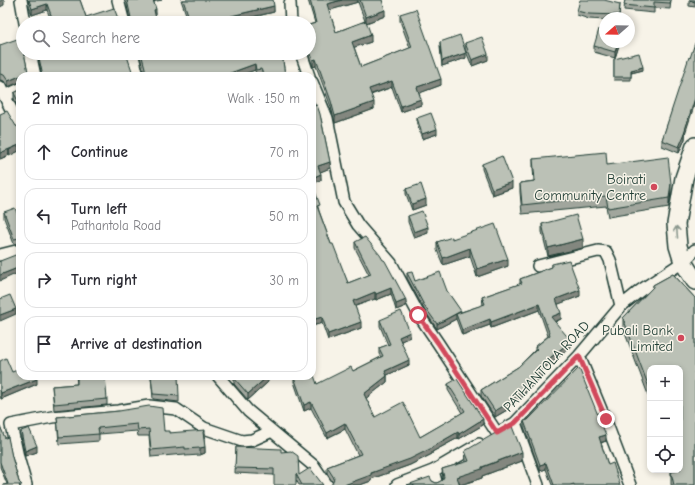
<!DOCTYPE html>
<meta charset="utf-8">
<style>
body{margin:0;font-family:"Comic Neue",sans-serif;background:#f7f7f7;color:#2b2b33}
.controls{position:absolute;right:12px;bottom:12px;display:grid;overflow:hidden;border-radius:8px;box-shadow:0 2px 6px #0003}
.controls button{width:36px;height:36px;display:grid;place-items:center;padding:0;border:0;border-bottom:1px solid #e1e1e2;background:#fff;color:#2b2b33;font:20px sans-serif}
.compass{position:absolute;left:599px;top:12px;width:36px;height:36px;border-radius:50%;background:#fff;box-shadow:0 2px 6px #0003;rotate:250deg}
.stop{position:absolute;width:12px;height:12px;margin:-9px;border:3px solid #d1495b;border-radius:50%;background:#fff}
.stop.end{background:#d1495b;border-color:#fff;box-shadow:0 1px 4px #0008}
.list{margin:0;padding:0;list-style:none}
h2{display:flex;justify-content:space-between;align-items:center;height:52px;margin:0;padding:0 16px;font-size:17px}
h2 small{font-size:13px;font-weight:400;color:#7c7c81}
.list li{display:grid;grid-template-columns:26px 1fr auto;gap:12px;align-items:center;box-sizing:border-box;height:56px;margin:0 8px 8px;padding:0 8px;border:1px solid #e1e1e2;border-radius:12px}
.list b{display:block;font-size:15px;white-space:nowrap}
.list p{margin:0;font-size:13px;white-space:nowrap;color:#7c7c81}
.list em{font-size:13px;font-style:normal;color:#7c7c81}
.icon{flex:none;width:22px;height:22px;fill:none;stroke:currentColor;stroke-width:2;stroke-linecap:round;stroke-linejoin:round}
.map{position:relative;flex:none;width:695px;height:485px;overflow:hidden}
.search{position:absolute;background:#fff;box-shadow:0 2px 6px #0003;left:16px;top:16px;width:300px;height:44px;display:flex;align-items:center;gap:10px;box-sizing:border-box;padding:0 14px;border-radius:22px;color:#7c7c81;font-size:15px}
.panel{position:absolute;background:#fff;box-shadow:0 2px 6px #0003;left:16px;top:72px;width:300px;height:308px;border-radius:12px}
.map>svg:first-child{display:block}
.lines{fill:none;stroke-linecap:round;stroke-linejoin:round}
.minor-casing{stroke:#1f3d34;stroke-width:14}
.primary-casing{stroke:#1f3d34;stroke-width:20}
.minor{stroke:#f7f3e8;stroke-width:11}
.primary{stroke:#f7f3e8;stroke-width:17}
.wall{fill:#a1a69d;stroke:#1f3d34;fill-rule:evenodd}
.shaded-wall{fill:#83877f;stroke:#1f3d34}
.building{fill:#bbc1b6;stroke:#1f3d34}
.oneway{stroke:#8b988e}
.route{stroke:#d1495b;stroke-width:5}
.poi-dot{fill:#d1495b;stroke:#f7f3e8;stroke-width:1.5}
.labels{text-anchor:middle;stroke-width:3;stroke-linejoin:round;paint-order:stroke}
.poi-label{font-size:14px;fill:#1f3d34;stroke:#f7f3e8;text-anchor:end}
.street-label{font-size:14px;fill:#1f3d34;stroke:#f7f3e8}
</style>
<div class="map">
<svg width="695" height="485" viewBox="0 0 695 485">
<rect width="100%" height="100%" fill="#f7f3e8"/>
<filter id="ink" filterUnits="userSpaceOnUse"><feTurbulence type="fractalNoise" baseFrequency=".025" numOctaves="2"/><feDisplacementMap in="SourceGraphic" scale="8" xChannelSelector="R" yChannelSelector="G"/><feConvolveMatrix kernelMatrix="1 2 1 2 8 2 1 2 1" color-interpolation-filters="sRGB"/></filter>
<g filter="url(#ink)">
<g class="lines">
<g class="minor-casing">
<path id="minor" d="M21,0L25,23
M118,0L124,23
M290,3L291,23
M30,53L35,76
M132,53L138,76
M301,53L309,76
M312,82L327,118L344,202L358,225L391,263L419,315L438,343L497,433
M0,87L20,127
M5,96L20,89
M0,255L20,250
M538,266L598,251L606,252L610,260L621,306
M579,356L605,419L630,485
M218,376L248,411L314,466L327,485
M515,423L538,485
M499,432L515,423L579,356L621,306L641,290L683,262L695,250
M433,471L437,485
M26,485L18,457L11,425L52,417L118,411L149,406L176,409L204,428L242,441L252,440L272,431
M397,485L433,471L479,444"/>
</g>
<g class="primary-casing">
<path id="primary" d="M695,146L684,178L676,224L678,246L683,262L695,281"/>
</g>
<use href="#minor" class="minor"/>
<use href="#primary" class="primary"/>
</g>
<path class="wall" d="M28,0H80L86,17L119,21L121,23H52L47,10L32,15L29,6Z
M127,0L154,2L156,15L129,22L130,20L127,6Z
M181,0H273L274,12L233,22V23H189Z
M308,0H382L385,16L366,23L371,42L354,47L361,67L410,48L400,21V14L441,85L419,93L421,105L401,112L392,87L371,95L374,109L335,123L331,107L316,66L313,67L308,53H309V25L315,23ZM358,2L365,21L336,32L329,10Z
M625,0H671L670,9L654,8V13L624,10Z
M689,0H695V7L689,6Z
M620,4L619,18H605V20L589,19L577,15V11Z
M440,42L466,58L442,66L440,47Z
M605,42H620L615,58L594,52V46Z
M465,43L488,60L472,66L465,49Z
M0,45L20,76V82L8,87L4,81L0,80Z
M38,53H126L39,75L41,73L38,58Z
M139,53H282L285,76H261V75L256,76L255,70L239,76H141L143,75L144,73Z
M690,58L685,139L679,153L662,146V140Z
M614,59L643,70L631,73V80H614Z
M20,90V111L14,99V93Z
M312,107L330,168L320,172L321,180L312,184L319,211L331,244L348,283L369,275L355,248V242L406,306L396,310L391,294L376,300L375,299L355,306L361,328L328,340L322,323L312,326Z
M0,114L16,126L20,128V154L19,151L0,159Z
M417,118L437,134L422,139L417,124Z
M533,159L607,165L671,192L669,207L608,217L606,206L522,214L520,192V183L534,181L533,168Z
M482,164L512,188L492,195L482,169Z
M406,189L426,205L412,210L406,194Z
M4,212L20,220V243L14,244L4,218Z
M408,216L428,233L414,238L408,222Z
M542,224L583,248L548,256L542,232Z
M452,239L508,266L477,277L470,256L443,265L437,250V242Z
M552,264L580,296L558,304L561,319L555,322L571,347L542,370V376L525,393V395L507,408V410L495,417L481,396V390L518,367L535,350V347L548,336L539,310L491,328L490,325L462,335L456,319L437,329L425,311L407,278V273L415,281L447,291L461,312L483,305L482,297L520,284V279L552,267Z
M673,274L695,298V485H671V472L677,470H680V368H650V400L623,328V318L653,287V285Z
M380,320L410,337L401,341L409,365L387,375V382L366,398L375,417L420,437L462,413L448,390V384L483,425L459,439L458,438L432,452V454L410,465L371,479V481L360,485H331L333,483L327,473V467L358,455L345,429L327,438L311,408L304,411L294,382V377L317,384L353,371L381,357L379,354V348L388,345L380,326Z
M0,361L12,372L37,384L1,399L0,395Z
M76,376L107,399V405L54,410L52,386L77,384Z
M151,376L179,396V402L153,399Z
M234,378L268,382L248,400L234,384Z
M119,411L169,433L205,437L204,438L205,453L200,455L185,456V454L151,457L149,436H138L137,431L99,434V441L59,444L57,417Z
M524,421L606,441L601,443L608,465L620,485H552L546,469L540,471L524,427Z
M0,426L12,457L19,482L7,484L0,467Z
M21,431L37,452L25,456L21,437Z
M236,447L281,452L299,475L323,485H299L296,480L274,475L235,473Z
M465,451L522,461L482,476V478L460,485H407L432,481L436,483L439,482L443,480L442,469L466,462Z"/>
<path class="shaded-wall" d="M1,0H4V5L0,7V1Z
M152,0H162L152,2Z
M342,0H358V2L327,11V4Z
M47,4V10L32,15V9Z
M274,6V12L231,22V16Z
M156,9V15L154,16V10Z
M385,10V16L366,23V17Z
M371,35V42L352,48V42Z
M618,42H620L615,58V52Z
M466,53V58L442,66V61Z
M488,54V60L472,66V60Z
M316,59V66L313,67V60Z
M255,64V70L239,76H222Z
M643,67V70L631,73V70Z
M20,76V82L8,87V81Z
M441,79V85L417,94V87Z
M392,81V87L369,95V89Z
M695,98V103L685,134V139L679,153V147Z
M421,99V105L401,112V106Z
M374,102V109L335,123V116Z
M437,129V134L422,139V134Z
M19,145V151L9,156V150Z
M9,149V155L0,159V153Z
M330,162V168L318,173V166Z
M321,174V180L312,184V178Z
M512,182V188L492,195V189Z
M671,183V192L669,207V198Z
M426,199V205L412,210V204Z
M428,227V233L414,238V232Z
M583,239V248L548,256V248Z
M470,248V256L443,265V258Z
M508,259V266L477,277V269Z
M20,267V272L0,281V275Z
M391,288V294L376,300V294Z
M580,290V296L556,305V299Z
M375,292V299L353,307V301Z
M406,300V306L396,310V304Z
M539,304V310L491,328V322Z
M16,309V314L0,321V315Z
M561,313V319L551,323V317Z
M456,314V319L437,329V324Z
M322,317V323L312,326V320Z
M490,319V325L462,335V330Z
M361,322V328L328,340V334Z
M410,332V337L399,342V337Z
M571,341V347L542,370V376L525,393V395L507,408V410L495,417V411L524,388L540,366Z
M409,360V365L385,376V371Z
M125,376H133L125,379Z
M268,376V382L248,400V394Z
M387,376V382L364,400V394Z
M37,379V384L1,399V393Z
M311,402V408L304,411V405Z
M483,419V425L459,439V434Z
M345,423V429L327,438V433Z
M205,430V437L203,438V432Z
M458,432V438L432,452V454L410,465L371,479V481L360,485H344L432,447Z
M606,435V441L599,443V437Z
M37,446V452L25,456V451Z
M205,447V453L200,455V448Z
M522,452V461L482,476V478L460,485H457V477Z
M546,463V469L540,471V465Z"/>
<path class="building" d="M29,0H80L86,17L114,8L119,21L121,23H54L47,4L32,9Z
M127,0H153L156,9L154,10L157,23H127L129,22L131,18Z
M183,0H273L274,6L231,16L233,23H191Z
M310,0H342L327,4L336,32L366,21L371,35L352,42L361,67L412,47L400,14L416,9L441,79L417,87L421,99L401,106L392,81L369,89L374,102L335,116L331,101L316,59L313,60L309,48V25L316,23Z
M360,0H382L385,10L366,17Z
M580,0H604L620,4L619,15L589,14L577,11Z
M625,0H671L670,3L654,2V8L624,5Z
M689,0H695V2Z
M599,29L605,31V42H618L615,52L594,46Z
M460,35L466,53L442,61L440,42Z
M482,37L488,54L472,60L465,43Z
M20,38L23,47V53H24L28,72L32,76H20L8,81L4,75L0,74V45Z
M695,43V98L684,133H685L679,147L662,140L689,57L690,58Z
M38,53H126L133,74L135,76H38L42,72Z
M141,53H282L285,76H264L261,69L256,70L255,64L222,76H141L143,75L145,72V68Z
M639,53L643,67L631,70V77H614V59Z
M20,90V105L14,93Z
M317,105L320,114L330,162L318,166L321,174L312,178V107Z
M7,111L16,126L20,128V148L19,145L0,153V114Z
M431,113L437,129L422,134L417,118Z
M606,152L607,165L668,157L671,183L669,198L608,208L606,196L522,205L520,183L535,181L533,159Z
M502,156L512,182L492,189L482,164Z
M312,183L320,205L317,206L331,244H333L348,283L371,274L355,242L365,237L380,255L383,260H384L385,261L406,300L396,304L391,288L376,294L375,292L353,301L361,322L328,334L322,317L312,320Z
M421,184L426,199L412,204L406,189Z
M15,208L20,220V238L14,239L4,212Z
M422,211L428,227L414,232L408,216Z
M576,215L583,239L548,248L542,224Z
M495,224L508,259L477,269L470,248L443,258L437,242L452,237V239Z
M19,252H20V267L0,275V261L18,254Z
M569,260L580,290L556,299L561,313L551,317L571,341L540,366L542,370L524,388L525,390L506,403L507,404L495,411L481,390L518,367L537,349L535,347L550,335L539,304L491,322L490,319L462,330L456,314L485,304L482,297L522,283L520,279L552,267V264Z
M412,272L415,281L440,272L447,291L461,311L437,324L425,307L407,273Z
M673,274L695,298V371L694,372L695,375V485H674L671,472L680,470V368H650V390L623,318L653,287V285Z
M10,295L16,309L0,315V299Z
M401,311L410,332L399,337L409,360L385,371L387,376L364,394L375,417L403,402L420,437L465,411L448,384L457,379L483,419L459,434L458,432L432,447V448L410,459L371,473V475L344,485H331L333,482L334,478L327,467L361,454L345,423L327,433L311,402L304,405L294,377L296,376H312V370L317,384L351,367L353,371L383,356L379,348L390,344L380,320Z
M6,358L12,372L20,369V376H36L37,379L1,393L0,390V361Z
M579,368L606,435L599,437L608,465L613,463L620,485H574V484L570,485H554L546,463L540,465L524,421L528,420Z
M77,376H105L107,399L54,404L52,386L77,384Z
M151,376H178L179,396L153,394Z
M237,376H268L248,394L234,378Z
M149,406L162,408L164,431H169V433L205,430L203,432L205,447L200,448L185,449V447L151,450L149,429L138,430L137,424L98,428L99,434L59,437L57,417L119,411Z
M511,424L522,452L482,467V469L457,477L460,485H407L430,477L432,481L436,483L439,482L442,480L444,477L442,469L469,461L465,451Z
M0,426L5,438L8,437L12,457L19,482L22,485H3L8,484L0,462Z
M29,428L37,446L25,451L21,431Z
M236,447L281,449V452L291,451L298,456L299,475L310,468L323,485H302L296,474V485H274V469L235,468Z"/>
<defs><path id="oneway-shaft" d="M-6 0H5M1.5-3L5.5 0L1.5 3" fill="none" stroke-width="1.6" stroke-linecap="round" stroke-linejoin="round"/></defs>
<use class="oneway" href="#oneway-shaft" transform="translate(677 232) rotate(-95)"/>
</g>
<g class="lines" filter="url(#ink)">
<path class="route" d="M418,315L438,343L497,433L515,423L579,356L606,419"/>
</g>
<g class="poi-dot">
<circle cx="654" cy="187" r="4"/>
<circle cx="681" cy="338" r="4"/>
</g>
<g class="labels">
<g class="poi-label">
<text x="646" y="184">Boirati<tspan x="646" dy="16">Community Centre</tspan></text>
<text x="673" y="335">Pubali Bank<tspan x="673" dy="16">Limited</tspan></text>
</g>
<g class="street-label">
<text transform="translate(546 366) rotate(-47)" y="5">PATHANTOLA ROAD</text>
</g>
</g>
</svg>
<div class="controls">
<button>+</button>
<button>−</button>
<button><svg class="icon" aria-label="locate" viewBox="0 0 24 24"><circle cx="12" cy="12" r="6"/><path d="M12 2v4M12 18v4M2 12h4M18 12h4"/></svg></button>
</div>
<svg class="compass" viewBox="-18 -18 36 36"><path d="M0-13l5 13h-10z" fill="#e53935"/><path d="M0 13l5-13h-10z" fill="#7c7c81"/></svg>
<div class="stop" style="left:418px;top:315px"></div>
<div class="stop end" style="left:606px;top:419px"></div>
<div class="search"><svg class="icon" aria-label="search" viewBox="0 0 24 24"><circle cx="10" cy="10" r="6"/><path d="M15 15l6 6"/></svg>Search here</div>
<section class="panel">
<h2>2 min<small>Walk · 150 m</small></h2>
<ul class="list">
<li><svg class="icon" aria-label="ahead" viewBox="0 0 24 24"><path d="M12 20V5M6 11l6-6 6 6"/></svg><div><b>Continue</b></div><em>70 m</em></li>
<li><svg class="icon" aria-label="left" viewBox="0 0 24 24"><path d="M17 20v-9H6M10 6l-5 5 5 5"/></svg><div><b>Turn left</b><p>Pathantola Road</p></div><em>50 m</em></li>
<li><svg class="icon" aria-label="right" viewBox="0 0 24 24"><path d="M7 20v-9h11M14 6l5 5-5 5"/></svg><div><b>Turn right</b></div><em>30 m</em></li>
<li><svg class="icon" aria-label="arrive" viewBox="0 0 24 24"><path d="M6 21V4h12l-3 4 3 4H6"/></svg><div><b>Arrive at destination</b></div></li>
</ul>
</section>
</div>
